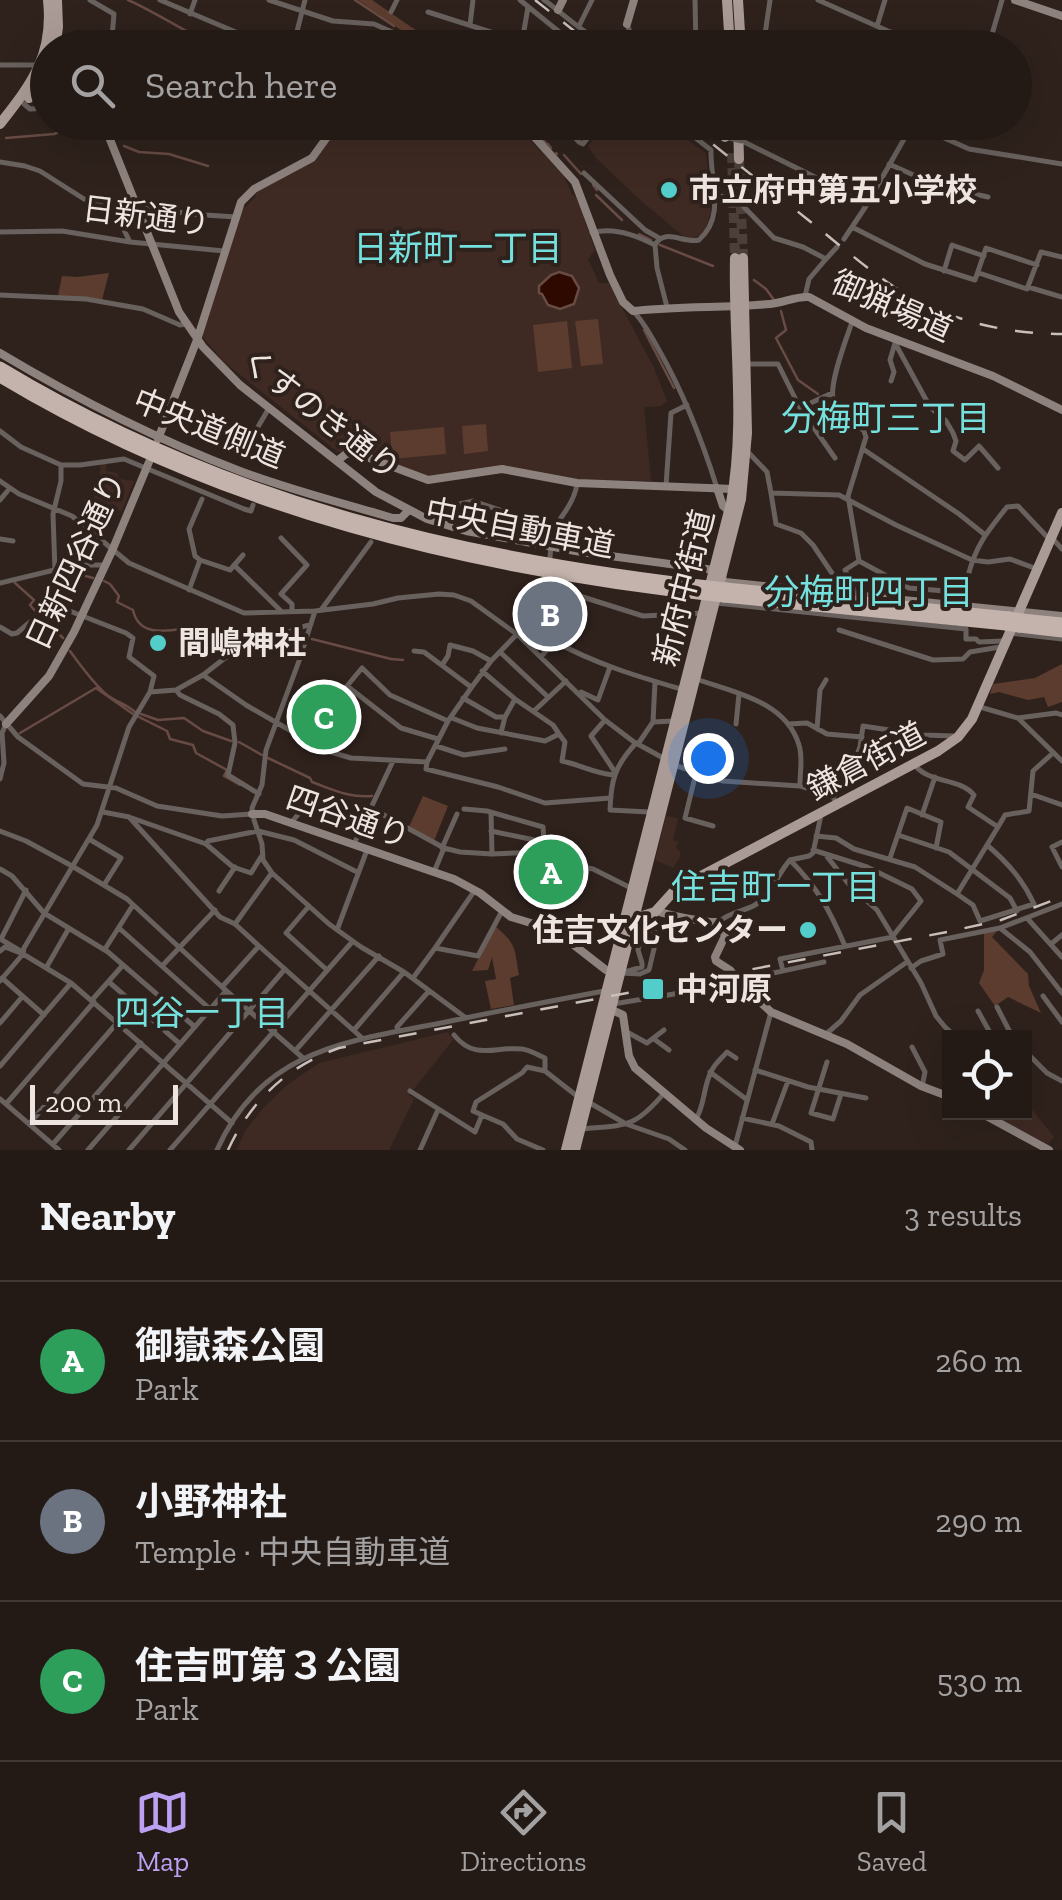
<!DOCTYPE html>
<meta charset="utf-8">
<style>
body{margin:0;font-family:"Zilla Slab","Noto Sans JP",serif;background:#2b231f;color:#f1f3f6}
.controls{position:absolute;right:30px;bottom:30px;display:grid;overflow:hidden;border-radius:0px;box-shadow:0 10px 40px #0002}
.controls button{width:90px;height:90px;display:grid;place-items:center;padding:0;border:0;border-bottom:2px solid #403835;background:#231a16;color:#f1f3f6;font:50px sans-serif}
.scale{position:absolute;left:30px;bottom:25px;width:148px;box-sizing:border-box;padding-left:10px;border:5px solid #eee5e1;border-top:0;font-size:28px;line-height:35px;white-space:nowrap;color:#eee5e1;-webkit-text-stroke:8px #2f221d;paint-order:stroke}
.you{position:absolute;left:708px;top:758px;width:35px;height:35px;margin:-25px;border:8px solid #fff;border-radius:50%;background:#1a73e8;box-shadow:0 0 0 15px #1a73e833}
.badge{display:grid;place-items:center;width:65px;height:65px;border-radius:50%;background:#bca0f2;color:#fff;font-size:32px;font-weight:700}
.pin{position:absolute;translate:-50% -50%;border:5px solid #fff;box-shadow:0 2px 10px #0006}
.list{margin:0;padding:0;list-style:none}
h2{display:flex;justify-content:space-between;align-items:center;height:130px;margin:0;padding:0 40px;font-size:42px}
h2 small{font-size:32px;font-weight:400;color:#a3a1a1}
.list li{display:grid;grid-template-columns:65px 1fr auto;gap:30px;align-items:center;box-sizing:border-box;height:160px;padding:0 40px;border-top:2px solid #403835}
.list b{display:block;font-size:38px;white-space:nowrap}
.list p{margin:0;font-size:32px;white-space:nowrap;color:#a3a1a1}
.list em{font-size:32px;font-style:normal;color:#a3a1a1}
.icon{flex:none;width:55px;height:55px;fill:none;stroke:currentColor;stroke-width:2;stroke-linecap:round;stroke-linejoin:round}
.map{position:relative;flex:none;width:1062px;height:1150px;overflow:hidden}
.search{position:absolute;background:#231a16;box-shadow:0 10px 40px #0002;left:30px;right:30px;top:30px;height:110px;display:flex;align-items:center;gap:25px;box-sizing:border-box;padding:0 35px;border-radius:55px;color:#a3a1a1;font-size:38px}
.sheet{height:610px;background:#231a16}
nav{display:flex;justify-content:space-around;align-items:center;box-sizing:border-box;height:140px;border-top:2px solid #403835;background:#231a16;font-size:28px;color:#a3a1a1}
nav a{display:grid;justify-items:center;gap:5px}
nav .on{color:#bca0f2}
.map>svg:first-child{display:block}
.built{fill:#3e2a23}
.green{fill:#5c3c2e}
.water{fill:#2d0900;stroke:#674b44;stroke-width:2.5}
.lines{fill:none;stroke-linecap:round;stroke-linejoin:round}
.stream{stroke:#674b44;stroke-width:2.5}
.primary-tunnel{stroke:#4c3f3a;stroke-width:10;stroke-dasharray:10 5;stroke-linecap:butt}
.street{stroke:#68615e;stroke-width:5}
.secondary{stroke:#8d827d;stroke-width:8}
.primary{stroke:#aa9b96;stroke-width:10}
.highway{stroke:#c4b3ac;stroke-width:11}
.rail{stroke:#c8beba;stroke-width:2.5;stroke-dasharray:18 18;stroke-linecap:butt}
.street-bridge{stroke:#68615e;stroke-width:5}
.highway-bridge{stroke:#c4b3ac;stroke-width:11}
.poi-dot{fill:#53cdca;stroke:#2f221d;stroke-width:4}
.labels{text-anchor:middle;stroke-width:8;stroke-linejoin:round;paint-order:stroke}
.poi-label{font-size:32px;font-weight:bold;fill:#eee5e1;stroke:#2f221d;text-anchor:start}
.street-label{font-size:32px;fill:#eee5e1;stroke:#2f221d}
.neighbourhood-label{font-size:35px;fill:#75e1de;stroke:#2f221d}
</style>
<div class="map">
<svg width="1062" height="1150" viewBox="0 0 1062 1150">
<rect width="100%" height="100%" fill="#2f221d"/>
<path class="built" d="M343,123H514L563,174L572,194L577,198L595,250L588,259L599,283H609L654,368L667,401L661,406L644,407L651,481L577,480L503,466L427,477L356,450L338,452L224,362L203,337V332L240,213L256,196L255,193L314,160Z
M606,123H669L682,133L681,135L706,153L711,210L706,227L701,235L689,239L683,236L639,199L595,157L588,146Z
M107,462L106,471L118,473L119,479L134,481L122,511L101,508L97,512L89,510L98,487L101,463Z
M666,816L678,818L673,840L678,842L676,848L680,852V857L673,868L655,860Z
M448,1032L453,1040L409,1095L414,1099L389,1150H237L245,1131L264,1107L286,1086L319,1063Z
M1025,1101L1054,1137L1048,1144L984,1113L1024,1112Z"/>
<path class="green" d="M358,0H372L417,31L451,47H434L405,33Z
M109,273L102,300L58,296L62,276L77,277Z
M598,319L603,364L581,366L575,321Z
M567,321L572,368L538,372L533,325Z
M486,424L488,451L464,454L462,426Z
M444,427L446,454L392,459L390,432Z
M1062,664V702L1048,707L1044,697L1028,700L999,692L990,694L993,684L1035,678Z
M336,700L346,711L332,731L328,743L321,739L308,727L300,735L291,729L296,723Z
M423,796L448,806L434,841L408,829Z
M542,854L558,861L557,868L574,875V882L567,885L556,881L536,884V869L538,868Z
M495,926C517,945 514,947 519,975L510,978L514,1005L491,1009L485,981L496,979L492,957L488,970L472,971Z
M997,931L992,937L1028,974L1029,986L1041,1013L1008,997L995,1006L979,983L984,970V933Z"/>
<path class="water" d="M559,272L572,276L579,288L574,304L560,309L548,305L542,294L539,293V286L551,275Z"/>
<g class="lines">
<path class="stream" d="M128,0C160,14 187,34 220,48
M355,0L394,26
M324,48L380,37
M528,122L544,140
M6,138L54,134L68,128L76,127L89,132
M545,142L546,143
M548,144L551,148
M124,146L139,152L169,154L208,166
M556,153L557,154
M564,155L581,174
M593,185L597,190
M596,195L622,220
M639,234L651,240
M660,245L713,266
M754,280L766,289L774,300
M781,311L786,330L776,338L798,380L818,394
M644,330L674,388
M60,575L75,573L93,578
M104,581L110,584L119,596L117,602L133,610C140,643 179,627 202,627C218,627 234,636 248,643
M15,583L34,600L30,605L36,612
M42,617L63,638
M312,639L391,659L403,660
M260,645L303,638
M70,651C81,666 93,683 107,695C116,702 127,704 135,712
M141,714L158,720L184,718L203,731L231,741
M139,717L167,731L170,739L193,745L196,753L227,770L224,776L240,785
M20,733L96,688L133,714
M239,742L262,755
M268,758L310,778L312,782C334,790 349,798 372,796"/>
<path class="primary-tunnel" d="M732,153L735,258
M739,159L743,258"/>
<path class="street" d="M90,0L114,14L111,48
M160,0L238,33L295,36
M269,0L333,21L374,24L399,35L410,44
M520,0L579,48
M544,0C566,15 593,45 620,45
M695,0L696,48
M818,0L926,48
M391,12L397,0
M428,12L522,42
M190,14L195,0
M627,24L631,35L648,48
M470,25L473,0
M579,26L592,0
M877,26L885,0
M293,47L305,0
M521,48L528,7
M763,48L770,0
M884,48L891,32
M988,48L1002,0
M0,65H37
M24,104L30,109L48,108
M561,122L579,142L583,144L600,122
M703,122L718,134L725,137
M913,124L969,149L1062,164
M743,132L749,122
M742,141L829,184L866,206
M0,162L25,166L40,171L84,199L114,210L136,205L190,214L236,217
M889,164L938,186L988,197
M584,173L645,230L659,238
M715,194L740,203L774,238L803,247L826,259L809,279L805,296
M114,210L130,242
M852,227L925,264L975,280L986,248L1037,265
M0,232L62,231L130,242L224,251
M592,233C613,226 636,235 655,245
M844,239L866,206L912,125
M655,245C665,227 683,244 699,240C726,216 710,181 711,150L675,122
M655,245L657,268L667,307
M826,259L837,247
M944,271L952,245L984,256
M979,273L1027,289L1041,252L1062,257
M1028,287L1062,297
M0,295L86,299L143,309L180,325L186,324
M633,311C644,322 651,336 659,350C684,394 702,440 717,488
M852,322C847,337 827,388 834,401C840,412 855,422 864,431L866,437L848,496L859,561
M896,339L895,343L930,407L946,421L953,433L956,441L953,451L965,460L979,446L998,468
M746,364H778L800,408L835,458
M891,381L894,372L890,360L895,343
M800,408L832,393
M0,431L21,447L61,465H80L124,459L244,509L251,511L253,505
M255,432L269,408
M863,449L959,514L984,534
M748,452L767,472L771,493L839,495L896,525L972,560L988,562L1010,559L1037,569
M61,465V481L53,514L55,572L61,589L62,608L126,633L133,638L129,657L154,676L150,692
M0,481L19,494L72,516L129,563L244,613L315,611L373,604L398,598L439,594L454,595L471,601L518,635L605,720L634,742L665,759
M666,486L671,413L687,405
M771,493L776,524L801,533L813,545L846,594
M0,500L10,488
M427,519L431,514L442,512L451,506L473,501L553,528C563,516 575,500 577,484
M281,538L307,565L281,594L292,604V610
M0,539L13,541
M1053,539L1062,549
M550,557L551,546
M200,560L230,570L243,555
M234,565L282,612
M0,583L75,565H105
M189,590L200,560L195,556L189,529L202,499
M856,595L845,570L859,561L909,588L945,591L954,577L968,576C976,545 987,532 1007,507L1018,506L1050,540
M717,603L966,629V639H976L979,642L1003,641
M321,610L371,542
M315,611L299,661L266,750L262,785L252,808L254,820L262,844L263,860L272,873L329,924L361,947L404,972L466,1018
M0,627L12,634L17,633L42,612L62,608
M839,630L933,660L963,659L970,652L1000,647
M1010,633L1062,639
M414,651L424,652L471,687
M500,652L548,697
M541,657L554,641C593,663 639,677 681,689
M442,665L448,656L450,645L473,651L491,661
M482,671L515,699L553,725L559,734
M203,675L246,705L324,750L351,758L427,762
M696,679C733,692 786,701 799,745C803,757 800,772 800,784
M176,690L180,695L219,714L233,725L235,743L228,775L259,794
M581,692L598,700L610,667
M463,698L496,717H505
M980,707L1018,718L1062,761
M534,711L566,681
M0,716L18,737L83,784L116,788L157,806L222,816L252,814
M452,718L477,728L545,741L559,734L565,742L562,761C581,765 596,774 614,775
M1018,718L1056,713L1062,715
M605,720L591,736L615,772
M653,722L655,682
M736,724L739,694
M788,724L807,723L827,734L862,737
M817,729L820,690L826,680
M501,733L505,717L515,699
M438,739L401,728L347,686L362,668L390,695L448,721
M636,743C615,766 611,779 610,810L649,812
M638,744L653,722L673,721
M436,746L464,755L505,749
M427,762L448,721L471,688L491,661L521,630L537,585L567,592L643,616L703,613
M427,762L426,769L498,787L545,803L611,798
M914,764C928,784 959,777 974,795L968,807L998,827L987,845
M674,765L723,781L800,786L833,797L836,802
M696,773L685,818L713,826
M0,779L4,763L2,733L6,724
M1031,794L1062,805
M833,797L848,779L860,747L863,726L922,735L955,736
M371,808L444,848L460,852L492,854L541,852L577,866L593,869L633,889
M464,809L487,811L543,827L544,842
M103,812L129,817L206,844L233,867L251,873L261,857
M491,812L492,854
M922,815L935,777
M129,817L220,917L235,924L259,946
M291,823L315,794
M998,827L1005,815L1029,811L1033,771L1053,753
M0,831L26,841L72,866L127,899L222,987L303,1058
M491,831L544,842L541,852
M898,835L949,852L1010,898L1017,911
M816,836L836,838L854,849L915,867L957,894
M89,839L121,858L104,885
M1062,842L1052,847L1062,867
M206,844L208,841L258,831L294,840L357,872
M354,844L393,761
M987,845C1008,863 1023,880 1034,904L980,921L973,905L957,894Z
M442,848L457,814
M813,850L867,867L912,889L921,901L892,937
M825,854L851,887L877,910L921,983L936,1016L945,1027L957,1038
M890,858L907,808L941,822L936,848
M790,860C818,888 830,911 845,946
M0,869L12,876L44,913L108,952L195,1027
M434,872L444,848
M219,891L235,867
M309,906L286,933L327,970
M1027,918L1062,957
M719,922C729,912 743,912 755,905C771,896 778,873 790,860L809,856L813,853L821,815
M235,924L271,874
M119,928L210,1009
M1000,928L1030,952L1062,993
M648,929L655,932L657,936L649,970L640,974L621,973L642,967V963L638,950L642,933Z
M337,930L367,850
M1,939L26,890
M2,940L22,952
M1051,944L1062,935
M435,948L475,890
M105,949L133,905
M0,951L5,947L23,954L71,983L232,1123
M162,966L215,910
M46,968L69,928
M911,968L921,961L943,954L940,940L1000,928L1062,904
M783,971L780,959L893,937
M2,978L44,1015
M413,978L435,948L478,956L502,911
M0,981L23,954L24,948L97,825L129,727L150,692L176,690L203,675L225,658L247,646L311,624
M109,982L180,1044
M222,987L259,946L361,1037
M1043,996L1062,1022
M92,1000L123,965
M613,1004L686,992L824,962
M997,1007L1013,1038
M978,1011L993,1038
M0,1023L22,997
M354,1030L404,972
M398,1030L397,1027L429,991
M627,1032L647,1043L664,1030
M454,1035C475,1061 495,1046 522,1049C530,1050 538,1055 545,1058V1071L577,1096
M825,1035L841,1021L860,995L907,962
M654,1039L669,1050
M912,1047L925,1072L922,1087
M295,1051L379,956
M1024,1054H1028L1047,1073L1062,1081
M827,1062L811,1113L833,1119L841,1094
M0,1066L71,983
M755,1070L808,1087L866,1098
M710,1072L746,1099
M410,1091L475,1132L482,1115L473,1111L476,1102L522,1073L527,1067L545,1071
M0,1099L59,1150
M590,1103L626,1124L669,1139L685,1150
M6,1104L94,1002
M482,1115L503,1124L517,1139L543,1150
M742,1118L779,1126L811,1142L812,1150
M696,1119C705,1105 703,1087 711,1072C714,1064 722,1058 727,1052L736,1058
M29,1124L117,1023
M772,1124L788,1081
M581,1129C626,1125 634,1129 665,1092
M53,1144L141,1043
M735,1146L771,1012
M88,1150L226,991
M129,1150L285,969
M170,1150L352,942
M217,1150C262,1048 350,1041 446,1022C498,1011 551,1001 604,991
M420,1150L437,1112"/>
<path class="secondary" d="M1015,0L1062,16
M558,10L563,0
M627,24L634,0
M408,48L410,44L416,48
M103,122L179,312L203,347L240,385L376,492L427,519L466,531L581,552L714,570L725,582L1062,616
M521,122L575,182L610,275L623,302L633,311C679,306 724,308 770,304C784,303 795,296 809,297L866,328L993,376L1062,410
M0,353C77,399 156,439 240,471C290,490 342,503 393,518H401L408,511
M158,439L197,340L241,202L254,189L312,158L338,122
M337,461L346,454L356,453L428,480L502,469L577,483L734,489
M717,488L723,506L729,511
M6,724L49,676L74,632L112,551L149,462
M252,814H265L291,823L454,879L480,893L511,917L544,927L561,935L606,970L616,972
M657,911C667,915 707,923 719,922L725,936L715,957L716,961L730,970L739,982L771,1012L847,1044L921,1086L950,1097
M612,1010L623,1015L629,1056L635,1068L706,1128L740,1150
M979,1112L1049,1150"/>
<path class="primary" d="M727,0L730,48
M738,0L741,48
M55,48L58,27L57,0
M29,98L48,70
M738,122L739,159
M0,124C32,83 54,55 48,0
M725,137V122
M630,920L655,912L674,891L684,885L938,751L958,737L972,719L1062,513
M566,1150L731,503C746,422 733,340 735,258
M575,1150L741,499L747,433L743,258"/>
<path class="highway" d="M726,588L1009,617
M724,597L1006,625
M1022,619L1062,623
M1019,627L1062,632"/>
<path class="rail" d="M535,0L596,48
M685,122C726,155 767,187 807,219C835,241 863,266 893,286C942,319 1003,334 1062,334
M228,1150C251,1100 288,1066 339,1048L947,932L1001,920L1062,897"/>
<path class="street-bridge" d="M729,138L742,141"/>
<path class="highway-bridge" d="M0,367C225,503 467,560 726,588
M0,377C221,510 470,570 724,597
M1009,617L1022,619
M1006,625L1019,627"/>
</g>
<g class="poi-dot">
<circle cx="669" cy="190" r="10"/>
<circle cx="158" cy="643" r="10"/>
<circle cx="808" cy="930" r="10"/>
<rect x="641" y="977" width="24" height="24" rx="5"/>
</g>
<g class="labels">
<g class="poi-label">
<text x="689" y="201">市立府中第五小学校</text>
<text x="178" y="654">間嶋神社</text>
<text x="788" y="941" text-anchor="end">住吉文化センター</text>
<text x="676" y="1000">中河原</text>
</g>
<g class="street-label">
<text transform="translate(146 216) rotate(7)" y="11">日新通り</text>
<text transform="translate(892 306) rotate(24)" y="11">御猟場道</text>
<text transform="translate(321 414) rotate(38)" y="11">くすのき通り</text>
<text transform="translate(209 428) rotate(22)" y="11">中央道側道</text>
<text transform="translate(520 528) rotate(11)" y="11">中央自動車道</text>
<text transform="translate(76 561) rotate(-65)" y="11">日新四谷通り</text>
<text transform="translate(684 588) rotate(-76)" y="11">新府中街道</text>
<text transform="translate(866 761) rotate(-28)" y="11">鎌倉街道</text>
<text transform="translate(348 817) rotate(19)" y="11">四谷通り</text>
</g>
<g class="neighbourhood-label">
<text x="458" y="260">日新町一丁目</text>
<text x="886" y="430">分梅町三丁目</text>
<text x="869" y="604">分梅町四丁目</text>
<text x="776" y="899">住吉町一丁目</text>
<text x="202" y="1025">四谷一丁目</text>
</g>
</g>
</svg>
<div class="controls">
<button><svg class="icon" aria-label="locate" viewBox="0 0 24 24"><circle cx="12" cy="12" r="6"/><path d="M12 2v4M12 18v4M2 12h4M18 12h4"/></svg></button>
</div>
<div class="scale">200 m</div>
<div class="you"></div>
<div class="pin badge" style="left:551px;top:872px;background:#2e9e5b">A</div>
<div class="pin badge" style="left:550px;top:614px;background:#6b7280">B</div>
<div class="pin badge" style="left:324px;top:717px;background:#2e9e5b">C</div>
<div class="search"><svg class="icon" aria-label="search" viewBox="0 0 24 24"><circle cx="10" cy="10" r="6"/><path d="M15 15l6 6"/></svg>Search here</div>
</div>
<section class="sheet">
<h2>Nearby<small>3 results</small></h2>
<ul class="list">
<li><span class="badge" style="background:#2e9e5b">A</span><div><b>御嶽森公園</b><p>Park</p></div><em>260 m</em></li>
<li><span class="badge" style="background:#6b7280">B</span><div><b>小野神社</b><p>Temple · 中央自動車道</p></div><em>290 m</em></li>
<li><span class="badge" style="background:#2e9e5b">C</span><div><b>住吉町第３公園</b><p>Park</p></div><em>530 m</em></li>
</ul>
</section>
<nav>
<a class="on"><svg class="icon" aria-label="map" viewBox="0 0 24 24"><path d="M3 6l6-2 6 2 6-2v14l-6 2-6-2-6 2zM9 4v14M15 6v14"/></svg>Map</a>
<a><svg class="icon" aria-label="directions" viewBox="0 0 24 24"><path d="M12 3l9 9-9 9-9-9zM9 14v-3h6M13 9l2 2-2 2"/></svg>Directions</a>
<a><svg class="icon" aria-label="saved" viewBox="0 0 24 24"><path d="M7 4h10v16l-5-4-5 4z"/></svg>Saved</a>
</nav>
